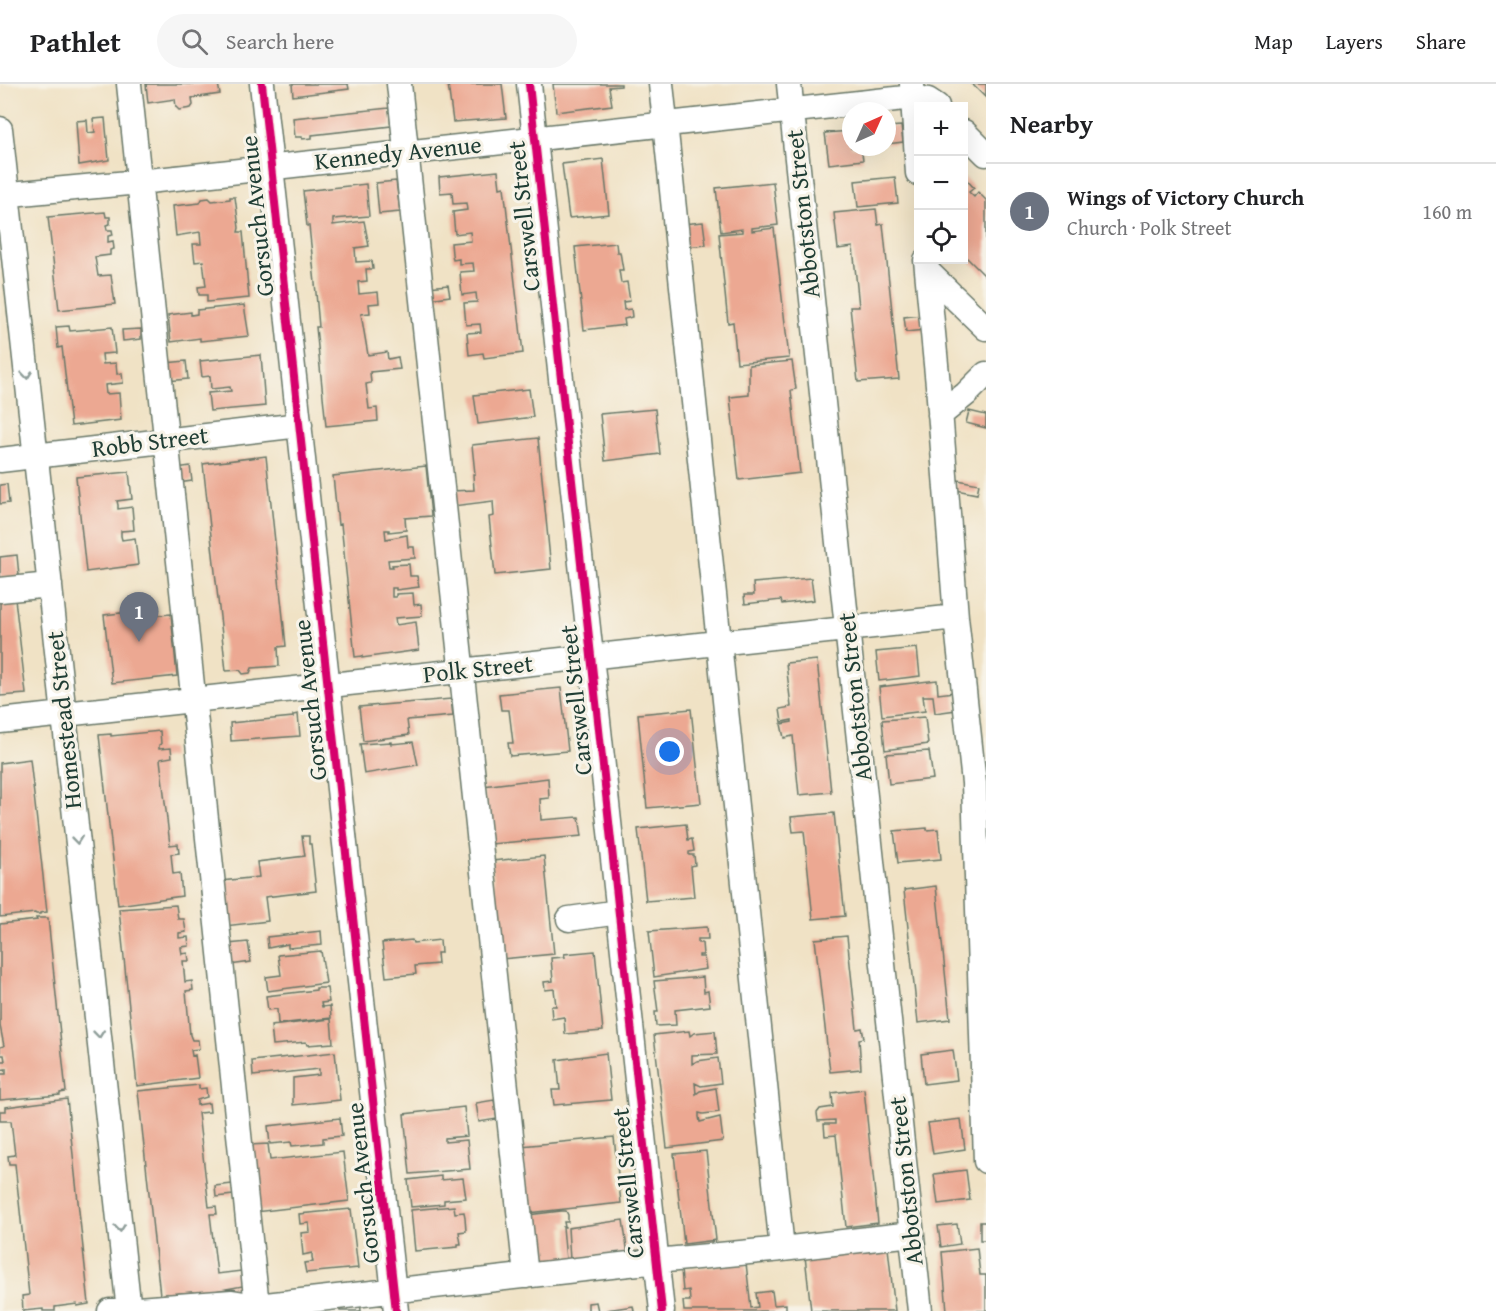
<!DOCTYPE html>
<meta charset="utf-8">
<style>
body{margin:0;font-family:"Gentium Book Plus",serif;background:#f6f6f6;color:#202124}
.controls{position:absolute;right:18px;top:18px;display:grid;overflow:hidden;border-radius:0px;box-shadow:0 6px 24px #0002}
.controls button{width:54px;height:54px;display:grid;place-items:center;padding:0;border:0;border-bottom:2px solid #e0e0e0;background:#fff;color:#202124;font:30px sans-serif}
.compass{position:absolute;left:842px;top:18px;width:54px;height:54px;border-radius:50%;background:#fff;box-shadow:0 6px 24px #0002;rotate:45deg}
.you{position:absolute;left:670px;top:668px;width:21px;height:21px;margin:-15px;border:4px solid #fff;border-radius:50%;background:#1a73e8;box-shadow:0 0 0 9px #1a73e833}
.badge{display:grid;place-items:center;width:39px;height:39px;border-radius:50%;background:#d1495b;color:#fff;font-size:20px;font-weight:700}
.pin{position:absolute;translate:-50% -50px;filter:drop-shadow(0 2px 3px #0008)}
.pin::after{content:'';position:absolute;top:32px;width:21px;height:18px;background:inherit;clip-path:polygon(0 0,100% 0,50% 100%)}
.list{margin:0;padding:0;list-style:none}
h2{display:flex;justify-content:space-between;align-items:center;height:78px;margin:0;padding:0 24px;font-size:26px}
h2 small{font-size:20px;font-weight:400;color:#757577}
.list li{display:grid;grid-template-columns:39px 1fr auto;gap:18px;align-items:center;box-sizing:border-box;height:96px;padding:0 24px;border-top:2px solid #e0e0e0}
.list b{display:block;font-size:22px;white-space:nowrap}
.list p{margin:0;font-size:20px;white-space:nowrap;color:#757577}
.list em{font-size:20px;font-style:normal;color:#757577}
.icon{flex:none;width:33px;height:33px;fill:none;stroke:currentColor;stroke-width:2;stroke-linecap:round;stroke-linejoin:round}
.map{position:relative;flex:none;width:986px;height:1227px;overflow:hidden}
header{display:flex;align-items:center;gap:36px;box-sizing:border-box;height:84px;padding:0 30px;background:#fff;border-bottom:2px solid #e0e0e0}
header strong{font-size:28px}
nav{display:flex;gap:33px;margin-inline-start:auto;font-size:21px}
.search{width:420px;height:54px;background:#f6f6f6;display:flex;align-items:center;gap:15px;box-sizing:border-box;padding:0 21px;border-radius:33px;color:#757577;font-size:22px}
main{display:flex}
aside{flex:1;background:#fff}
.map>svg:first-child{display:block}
.building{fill:#eca892}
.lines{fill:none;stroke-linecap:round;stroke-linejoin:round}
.minor-casing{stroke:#687767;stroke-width:27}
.minor{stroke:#fff;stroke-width:24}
.cycleway-casing{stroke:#f7f3e8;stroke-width:11}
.cycleway{stroke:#d6006c;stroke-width:8}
.oneway{stroke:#8f9e9a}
.labels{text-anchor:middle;stroke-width:6;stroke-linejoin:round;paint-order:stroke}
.street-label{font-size:24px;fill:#1f3d34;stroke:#f7f3e8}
</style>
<header>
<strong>Pathlet</strong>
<div class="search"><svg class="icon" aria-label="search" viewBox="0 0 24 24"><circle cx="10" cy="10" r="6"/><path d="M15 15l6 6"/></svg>Search here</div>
<nav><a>Map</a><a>Layers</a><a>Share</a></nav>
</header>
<main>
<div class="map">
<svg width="986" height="1227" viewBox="0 0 986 1227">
<rect width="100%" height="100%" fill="#f7f3e8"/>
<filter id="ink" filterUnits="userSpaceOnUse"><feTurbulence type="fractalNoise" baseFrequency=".0167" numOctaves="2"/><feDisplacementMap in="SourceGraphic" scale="12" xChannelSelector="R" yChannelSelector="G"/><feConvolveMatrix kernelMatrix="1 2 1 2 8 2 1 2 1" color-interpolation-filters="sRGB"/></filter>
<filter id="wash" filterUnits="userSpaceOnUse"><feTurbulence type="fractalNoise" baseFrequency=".008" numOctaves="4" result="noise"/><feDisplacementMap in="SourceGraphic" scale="24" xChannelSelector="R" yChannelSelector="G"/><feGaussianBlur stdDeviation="1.35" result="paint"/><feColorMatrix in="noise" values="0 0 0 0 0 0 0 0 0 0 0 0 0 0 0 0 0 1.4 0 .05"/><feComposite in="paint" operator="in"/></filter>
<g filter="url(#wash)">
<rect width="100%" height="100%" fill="#f0e2c5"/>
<g id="blocks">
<path class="building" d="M146,0H218L220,10L192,14L193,21L191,24L179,26L176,23L175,15L148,19Z
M292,0H348L349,5L293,12Z
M448,0H502L506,34L453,38Z
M553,0H621V2L609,3L612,21L556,28Z
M972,0H986V14Z
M389,24L391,42L312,51V54L302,55V53H295L293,34Z
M105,34L109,76L79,81L76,37L87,36L88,49L95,48L93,35Z
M901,42L903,58L887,60V43Z
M851,47V63H861L863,76L829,80L825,49Z
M603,75L609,130L569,134L562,80Z
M498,87L500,104L504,103L523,269L484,274L483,269L469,271L467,249L481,248L480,240L466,241L464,219L477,218L476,209L462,211L460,188L474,187L473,179L459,180V175L453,176L452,170L451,159L471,157L470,148L455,150L453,128L467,126L466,119L453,120L452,108L440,109L439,93Z
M895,93L898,119L858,123L855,97Z
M964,93L974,104L969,108L974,113L978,108L986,116V193L964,171Z
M396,97L400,128L379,130L376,99Z
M773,98L778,141L752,144V147L774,144L789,274L737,279L733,238L728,239L719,150L742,148V145L721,148L716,104Z
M366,100L369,132L333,135V141L364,137L369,162L355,164L356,178L372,177L373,185H366L367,197L358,198L359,210L378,208L379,219L369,220L370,229L361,230L368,271L387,268L388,275L398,273L400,285L370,288L371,299L366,300L369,325L377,324L378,337L326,342L316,243H319L316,209L309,142H307L303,107Z
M230,113H235L239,144L238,148H243L249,214L207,218V211H199L198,203L206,202L203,177L195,178L194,170L193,160H201L200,148L176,152L173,122L200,119L202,115L209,114L212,117L230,115Z
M876,125L878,141L883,140L899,295L858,298L850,223H859L853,163L838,165L834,129Z
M105,128L106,133H110V140L106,141L107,146H112L113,151L108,152V158L113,157L114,165L110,166V171L95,173L98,192L111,191L115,220L59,226L48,133Z
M703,138L706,161L685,163L682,140Z
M616,159L617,168H620L623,186H619L621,199L627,198L630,217L623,218L624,226L631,225L632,233L624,235L625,241L584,246L575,163Z
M448,201L450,212L429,215L428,203Z
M244,221L249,252L200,257V254L171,258L168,231L191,228V231L197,230V226Z
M922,231L924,246L906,248L904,233Z
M69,242L70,247L112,243L115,269L102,270L103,280L116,279L117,290L122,289L123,299L105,301L106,310L119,309L121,336L71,342L62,263L58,264L56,243Z
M141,245V255L123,257L122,246Z
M261,271L265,322L210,327L208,309L231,307L230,303L211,305L210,292L202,293L200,277Z
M186,277L188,295L167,297L165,279Z
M792,277L796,305L791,306L800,389L739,396L730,313L749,311V281Z
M529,305L533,333L478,340L474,311Z
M655,325L660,370L605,377L600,330Z
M969,327L986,331V344L966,339Z
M538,354L551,485L495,491L489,433L494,432L493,417L453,422L451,407L474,406L473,390H475L472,361Z
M266,372L286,562L278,563L279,582L252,584L250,589L243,590L240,586L226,587L203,380Z
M190,382L192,397L178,399L177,384Z
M426,382L431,432L405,434L406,446L389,448V446H385L386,455L407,451L408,463H414L415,474L388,476L389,483H393L392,481L409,480L410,492H417L419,503L396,506V504H392V513H396V510L413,509L414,521L421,520L422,532L395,534L396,541L416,538L419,566L362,574V572L355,573L341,440L338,441L333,392Z
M129,388L132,415L117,417L118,421V425L132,423L134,446L121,447V452L122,456L135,454L138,481L86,488L76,393Z
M958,396L979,400L977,410L956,406Z
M7,400L9,419L0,420V401Z
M17,471L19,492L0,494V473Z
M811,494L814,516L782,520L781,516L745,520L744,511H754L753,499Z
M15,515L26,610L0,612V517Z
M146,526L147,532L171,530L177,592L112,599L104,531Z
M917,564L920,592L879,597L876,568Z
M817,576L831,708L799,711L793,652L784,654L781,640L792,638V636L782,638L780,625L791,623L786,579Z
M937,596L938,610L954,608L956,626L935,629L933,612H923L925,627L882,632L879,603Z
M561,604L568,667L510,672L508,659H513L509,626H501L499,610Z
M451,615L453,632L407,636L409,651L363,657L359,623Z
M691,625L701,719L647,724L638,630Z
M298,630L300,652L231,657L230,639L293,633V631Z
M925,633L928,660L885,666L882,636Z
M160,647L161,660L159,661V665L171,664L172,673L160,675L170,761L178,760L179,769L171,770L173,790L180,789L182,812L118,821L99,651L111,650V652Z
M391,658V660L413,658L418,681L364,690L360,660Z
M929,667L933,695L889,700L886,670Z
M30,675L47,828L40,829V830H36L35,829L0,833V679Z
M548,694L549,714L540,715L541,736L579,733L582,752L490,760L483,702Z
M834,729L845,832L813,835L804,747L793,748L791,733Z
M686,740L688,756L692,755L694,767L689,768V771H694L695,781L691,782L694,813L646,817L638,745Z
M927,744V746L938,745L941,775L898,779L894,747Z
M302,752H309V760H311L316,807L265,813L268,837L225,842L221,797L259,793L257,778L305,772Z
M544,772L554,870L501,875L492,777Z
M936,802L950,935L918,939L904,806Z
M176,821L178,835H184L186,848L179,849V854L188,853L189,862L181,863V864L182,870L188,869L189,877H183L185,898L192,897L193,906L186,907L190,951L192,956H198L199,965L191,966L192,972L195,971L198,994L137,1002L119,825Z
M36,834H48L66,1008L60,1009V1011L0,1016V990H6V985L0,986V977H5L4,971H0V963L4,962L0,942V840L37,836Z
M707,843L708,855H698V859H702L703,871H699V873H704L706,885L654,893L649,847Z
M321,847L322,861L288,864V860L268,864L267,853Z
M847,852L857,945L862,944L864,954L859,955L861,985L830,988L815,855Z
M412,856L413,859L440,856L441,869H437L438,880L415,882L416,890L386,893L382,859Z
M248,858L251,878L230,881L228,860Z
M321,867L326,899L268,907L266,893L281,891L278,871Z
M595,867L603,947L565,950L564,933L552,935L551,922H556L554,905L545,906L544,898L553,897L551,874L565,873L564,870Z
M703,893L704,908L708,907L710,922L675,926L676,941L656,942L655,928H658L654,897Z
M316,904H327L329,918L321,919L322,923L330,922L331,934L278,940L277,925L268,926L266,912L316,906Z
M331,935L333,959L307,961L306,958L273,961L271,942Z
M689,947L690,952L694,949L715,947L717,970L692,971V980L697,977L718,974L721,999L701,1002L695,999L696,1010L700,1007L716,1004L719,1028L703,1030L699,1029V1033L700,1038L720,1033L723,1057L667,1064L654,951Z
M953,966L957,996L924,1000L921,970Z
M335,968L340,1016L293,1021V994L319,991V985L253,992L252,977Z
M606,969L611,1016L554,1021L552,1006H560L557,976Z
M199,1001V1005L206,1004L207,1013L197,1016V1021L209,1019L210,1028L198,1029L209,1123L216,1122L217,1130H210L217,1190L241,1187L243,1202L193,1211V1208L171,1210V1212H168L167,1210L160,1211L138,1007Z
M864,1005L878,1139L846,1143L836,1051L825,1052L824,1040H835V1036L818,1037L817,1029L820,1025L833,1023L832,1009Z
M67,1015L89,1220L77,1222V1220L55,1223V1227H43V1225L23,1227L22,1212L29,1211L15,1080H9L8,1072L15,1071L11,1037H0V1027H6V1023Z
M494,1016L497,1035L479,1038L476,1019Z
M464,1023L467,1052L445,1054V1058L467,1056L470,1085L410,1090L404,1030Z
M340,1034L342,1052L323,1054V1059L292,1062L291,1058L270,1060L268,1042Z
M961,1035L965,1065L933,1070L928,1039Z
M614,1053L621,1119L528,1129L521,1062Z
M268,1060L270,1076L343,1068L349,1117L255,1128L249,1061Z
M706,1067L716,1156L684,1160L674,1070Z
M966,1086L970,1116L938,1120L934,1090Z
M441,1092V1096L463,1094L466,1114L444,1116V1120L411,1123L408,1096Z
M232,1100L233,1111L216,1113L215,1102Z
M454,1122L455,1129L464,1128L465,1133L466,1147L459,1148L461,1160H458V1163L415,1167L411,1126Z
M351,1125L358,1184L306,1189L304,1179L313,1178L312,1173V1169L303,1171L301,1149L310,1148L309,1139L300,1140L299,1130Z
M561,1127H566L568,1131V1138H564L565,1143H563L566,1176L534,1180L528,1131Z
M623,1136L628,1171L570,1176L568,1144Z
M980,1138H986V1156H980Z
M957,1140L960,1160L941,1163L938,1142Z
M888,1164L895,1227H811L805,1172Z
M977,1164L980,1191H986V1227H947L942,1168Z
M746,1179L751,1224L758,1223L756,1209L772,1207L774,1221L786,1220V1227H684L683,1217H690L689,1206L683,1207L681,1186Z
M360,1214L361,1227H340L339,1217Z
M596,1218L598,1227H588V1219Z
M633,1222L634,1227H607V1226Z"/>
</g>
</g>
<g filter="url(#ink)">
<use href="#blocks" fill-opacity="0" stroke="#687767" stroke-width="1.5"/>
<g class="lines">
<g class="minor-casing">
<path id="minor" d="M129,0L257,1222
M262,0L396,1227
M399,0L526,1192
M529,0L662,1227
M789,0L920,1227
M912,0L918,89
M0,45L129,1227
M964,48L986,70
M0,111L139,98L914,13L928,16L937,22
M926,176L938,301L956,533L974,699L986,1077
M927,187L986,244
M940,331L966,310L986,290
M0,376L300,341
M0,506L50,501
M0,637L956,533
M569,835L619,828
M782,1165L912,1150
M110,1227L232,1218L257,1222L656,1177L782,1165L661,0"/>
</g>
<use href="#minor" class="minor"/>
<g class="cycleway-casing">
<path id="cycleway" d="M262,0L396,1227
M529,0L662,1227"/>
</g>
<use href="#cycleway" class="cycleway"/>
</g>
<defs><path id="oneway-chevron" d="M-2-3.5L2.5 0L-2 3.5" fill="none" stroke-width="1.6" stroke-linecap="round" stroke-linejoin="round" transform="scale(1.5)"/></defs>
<g class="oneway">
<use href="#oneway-chevron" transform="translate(27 291) rotate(84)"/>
<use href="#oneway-chevron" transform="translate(77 756) rotate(84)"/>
<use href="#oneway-chevron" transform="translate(99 950) rotate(84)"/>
<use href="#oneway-chevron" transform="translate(120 1144) rotate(84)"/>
</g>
</g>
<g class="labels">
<g class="street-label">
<text transform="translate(398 69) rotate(-6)" y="8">Kennedy Avenue</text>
<text transform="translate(803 130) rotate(-96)" y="8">Abbotston Street</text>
<text transform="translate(257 132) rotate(-96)" y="8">Gorsuch Avenue</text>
<text transform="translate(524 132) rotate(-96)" y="8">Carswell Street</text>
<text transform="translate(150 358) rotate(-7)" y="8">Robb Street</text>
<text transform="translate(478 585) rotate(-6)" y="8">Polk Street</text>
<text transform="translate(855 613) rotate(-96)" y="8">Abbotston Street</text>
<text transform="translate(310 616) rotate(-96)" y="8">Gorsuch Avenue</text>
<text transform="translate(576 616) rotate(-96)" y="8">Carswell Street</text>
<text transform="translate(64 636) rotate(-96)" y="8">Homestead Street</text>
<text transform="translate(906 1097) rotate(-96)" y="8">Abbotston Street</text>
<text transform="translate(363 1099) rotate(-96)" y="8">Gorsuch Avenue</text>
<text transform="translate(628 1099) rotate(-96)" y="8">Carswell Street</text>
</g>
</g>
</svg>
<div class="controls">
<button>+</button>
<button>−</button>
<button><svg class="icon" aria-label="locate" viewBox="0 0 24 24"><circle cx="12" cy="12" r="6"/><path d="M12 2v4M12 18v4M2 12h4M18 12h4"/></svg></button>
</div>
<svg class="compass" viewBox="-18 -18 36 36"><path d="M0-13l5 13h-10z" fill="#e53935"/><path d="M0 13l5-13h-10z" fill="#757577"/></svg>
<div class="you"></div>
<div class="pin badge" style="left:139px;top:558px;background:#6b7280">1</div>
</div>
<aside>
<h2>Nearby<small></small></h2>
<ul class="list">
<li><span class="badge" style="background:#6b7280">1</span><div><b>Wings of Victory Church</b><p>Church · Polk Street</p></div><em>160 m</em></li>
</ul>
</aside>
</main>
